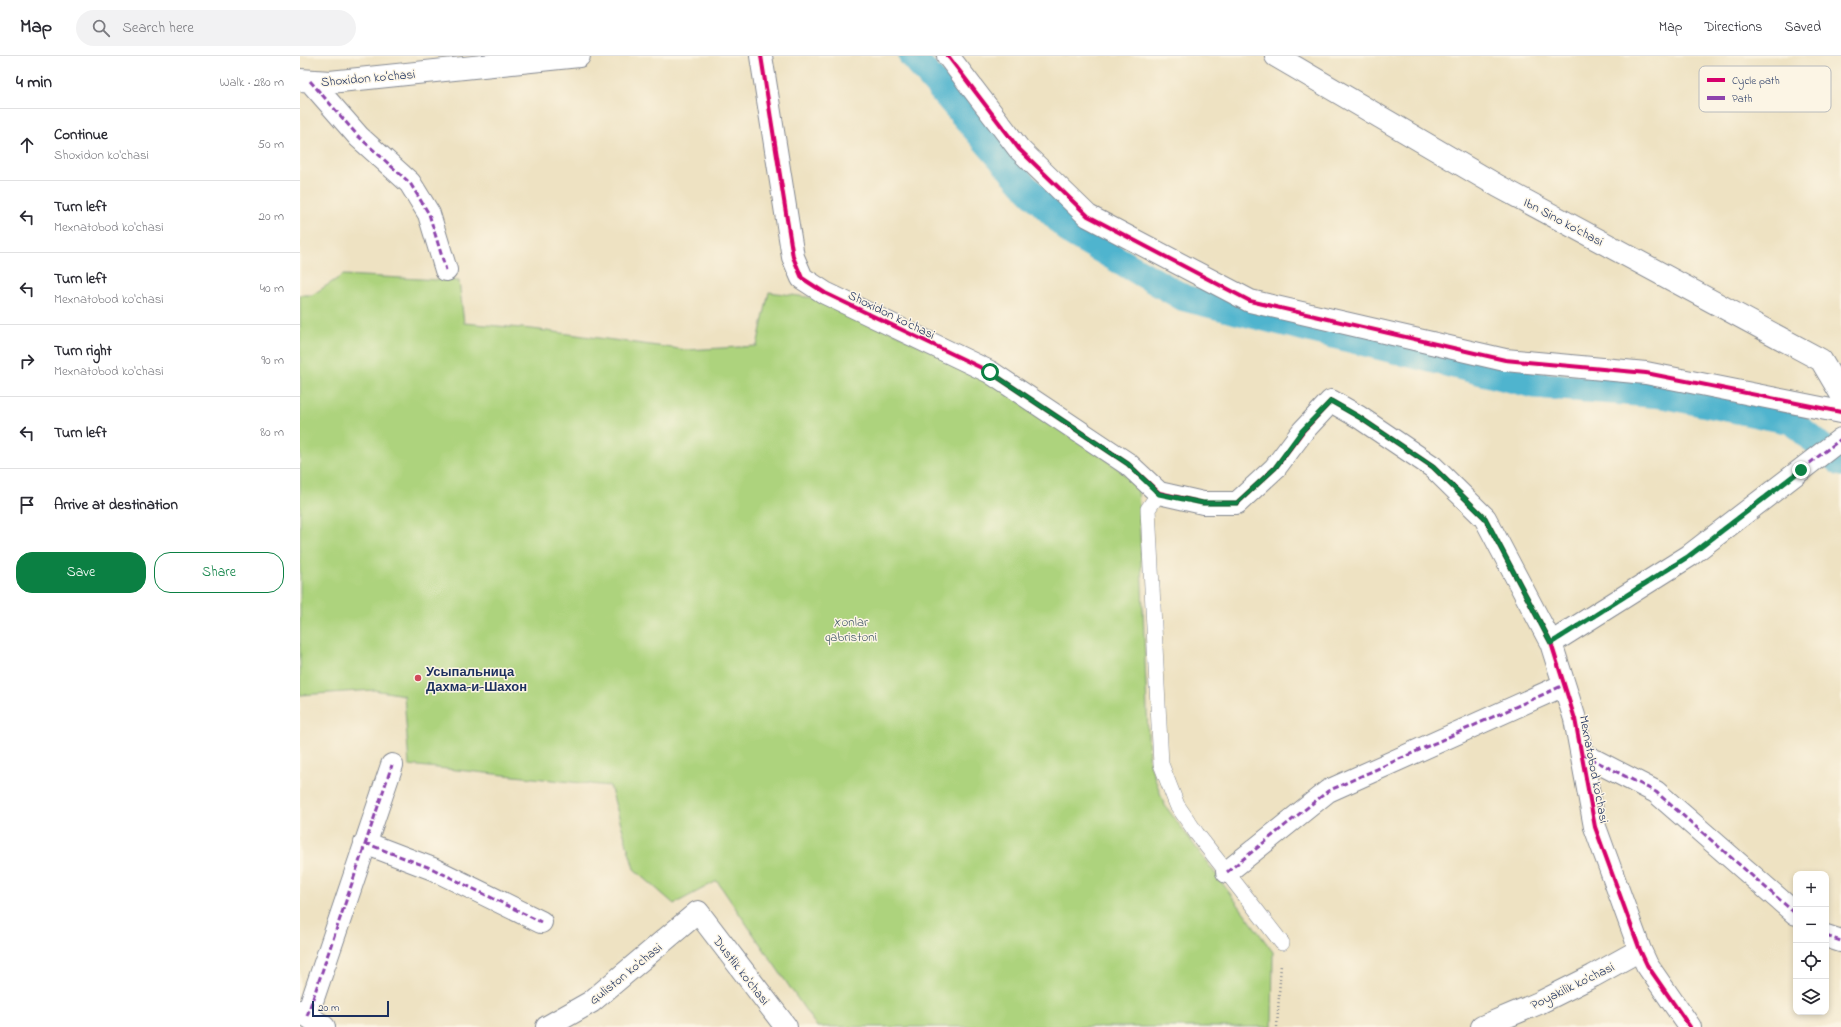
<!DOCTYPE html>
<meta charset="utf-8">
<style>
body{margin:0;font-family:"Indie Flower",sans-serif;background:#f2f2f3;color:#2b2b33}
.controls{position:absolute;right:12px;bottom:12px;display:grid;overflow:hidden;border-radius:8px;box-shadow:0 2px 6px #0003}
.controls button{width:36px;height:36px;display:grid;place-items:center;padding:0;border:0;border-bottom:1px solid #e1e1e2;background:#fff;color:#2b2b33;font:20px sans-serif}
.scale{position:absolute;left:12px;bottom:10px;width:77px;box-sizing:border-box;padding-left:4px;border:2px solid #1b2f5e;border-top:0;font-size:11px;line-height:14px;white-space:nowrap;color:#1b2f5e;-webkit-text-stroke:3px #fcf5e5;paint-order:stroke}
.stop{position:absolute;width:12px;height:12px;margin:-9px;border:3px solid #0b8043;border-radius:50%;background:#fff}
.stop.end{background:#0b8043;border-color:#fff;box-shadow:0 1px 4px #0008}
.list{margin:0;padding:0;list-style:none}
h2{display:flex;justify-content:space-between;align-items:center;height:52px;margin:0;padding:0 16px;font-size:17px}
h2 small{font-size:13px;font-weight:400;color:#7c7c81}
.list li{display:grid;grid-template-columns:26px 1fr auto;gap:12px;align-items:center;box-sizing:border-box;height:72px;padding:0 16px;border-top:1px solid #e1e1e2}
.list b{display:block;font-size:15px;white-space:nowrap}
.list p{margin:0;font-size:13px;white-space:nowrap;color:#7c7c81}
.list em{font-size:13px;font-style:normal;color:#7c7c81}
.actions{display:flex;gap:8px;padding:12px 16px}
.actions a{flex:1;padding:9px 0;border:1px solid #0b8043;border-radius:16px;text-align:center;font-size:14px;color:#0b8043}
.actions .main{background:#0b8043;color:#fff}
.icon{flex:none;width:22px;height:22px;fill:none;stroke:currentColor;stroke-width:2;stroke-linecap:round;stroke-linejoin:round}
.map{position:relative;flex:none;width:1541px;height:971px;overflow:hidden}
header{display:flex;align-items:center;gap:24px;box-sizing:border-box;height:56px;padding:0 20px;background:#fff;border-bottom:1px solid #e1e1e2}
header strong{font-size:19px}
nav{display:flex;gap:22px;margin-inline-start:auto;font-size:14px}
.search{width:280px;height:36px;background:#f2f2f3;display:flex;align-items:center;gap:10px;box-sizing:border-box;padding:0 14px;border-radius:22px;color:#7c7c81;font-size:15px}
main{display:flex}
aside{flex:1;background:#fff}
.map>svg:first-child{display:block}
.green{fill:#add37d;stroke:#64816e}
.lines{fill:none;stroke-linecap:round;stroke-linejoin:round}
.canal{stroke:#4fb4ce;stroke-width:27}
.lane-casing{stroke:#848890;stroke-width:16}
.street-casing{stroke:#848890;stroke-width:24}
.path{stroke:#848890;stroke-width:2.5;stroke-dasharray:1 3;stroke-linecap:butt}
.lane{stroke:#fff;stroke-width:15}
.street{stroke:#fff;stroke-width:22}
.quiet{stroke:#8e44ad;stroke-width:3;stroke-dasharray:6 3;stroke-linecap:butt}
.cycleway-casing{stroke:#fcf5e5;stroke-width:6}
.cycleway{stroke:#d6006c;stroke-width:4}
.route{stroke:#0b8043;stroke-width:5}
.poi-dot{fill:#d1495b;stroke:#fcf5e5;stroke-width:1.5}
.labels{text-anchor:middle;stroke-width:3;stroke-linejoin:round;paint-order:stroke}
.street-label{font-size:13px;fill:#1b2f5e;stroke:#fcf5e5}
.park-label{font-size:13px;fill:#405866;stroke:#fcf5e5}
.poi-label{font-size:13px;font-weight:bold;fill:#1b2f5e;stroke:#fcf5e5;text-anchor:start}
.key{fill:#fcf5e5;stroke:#b8babc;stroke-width:1}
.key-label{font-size:11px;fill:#1b2f5e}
</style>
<header>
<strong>Map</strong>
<div class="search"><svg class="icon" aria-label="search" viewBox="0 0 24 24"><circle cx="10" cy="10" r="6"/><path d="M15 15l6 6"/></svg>Search here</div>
<nav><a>Map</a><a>Directions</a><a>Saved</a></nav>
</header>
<main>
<aside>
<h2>4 min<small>Walk · 280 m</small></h2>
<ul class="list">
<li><svg class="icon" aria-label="ahead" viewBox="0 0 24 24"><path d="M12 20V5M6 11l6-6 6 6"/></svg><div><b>Continue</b><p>Shoxidon ko'chasi</p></div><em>50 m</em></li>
<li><svg class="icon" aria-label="left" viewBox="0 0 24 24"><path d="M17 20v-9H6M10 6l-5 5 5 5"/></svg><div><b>Turn left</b><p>Mexnatobod ko'chasi</p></div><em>20 m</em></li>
<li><svg class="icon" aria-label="left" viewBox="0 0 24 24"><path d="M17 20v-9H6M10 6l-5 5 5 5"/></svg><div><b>Turn left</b><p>Mexnatobod ko'chasi</p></div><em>40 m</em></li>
<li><svg class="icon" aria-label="right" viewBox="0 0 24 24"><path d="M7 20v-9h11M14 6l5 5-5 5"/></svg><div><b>Turn right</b><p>Mexnatobod ko'chasi</p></div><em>90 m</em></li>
<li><svg class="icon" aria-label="left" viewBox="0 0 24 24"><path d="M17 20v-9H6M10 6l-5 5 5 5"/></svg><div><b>Turn left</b></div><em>80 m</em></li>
<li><svg class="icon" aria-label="arrive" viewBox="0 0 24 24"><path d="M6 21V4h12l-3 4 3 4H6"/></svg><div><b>Arrive at destination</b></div></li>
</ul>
<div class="actions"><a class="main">Save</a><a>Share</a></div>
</aside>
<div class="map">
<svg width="1541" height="971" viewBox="0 0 1541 971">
<rect width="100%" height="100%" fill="#fcf5e5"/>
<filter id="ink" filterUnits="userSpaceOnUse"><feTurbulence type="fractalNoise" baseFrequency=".025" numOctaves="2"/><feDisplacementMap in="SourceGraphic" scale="8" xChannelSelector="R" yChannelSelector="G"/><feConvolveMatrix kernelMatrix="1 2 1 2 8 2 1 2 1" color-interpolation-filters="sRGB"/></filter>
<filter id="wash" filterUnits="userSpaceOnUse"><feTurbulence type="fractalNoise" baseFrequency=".012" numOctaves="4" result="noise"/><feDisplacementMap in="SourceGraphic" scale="16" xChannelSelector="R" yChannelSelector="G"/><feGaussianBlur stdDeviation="0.9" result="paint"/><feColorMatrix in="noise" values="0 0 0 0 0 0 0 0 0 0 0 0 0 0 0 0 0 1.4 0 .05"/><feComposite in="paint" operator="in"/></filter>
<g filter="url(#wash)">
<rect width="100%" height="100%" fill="#eee2c2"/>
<path class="green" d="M43,219L159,225L164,267L232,273L387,294L457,290L469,236L529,244L728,344L838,428L849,705L864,748L973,896L972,971H517L417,825L374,848L334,813L310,730L109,709L104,639L74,634L0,639V239H12Z"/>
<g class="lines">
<path class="canal" d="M612,0L722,127L772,177L884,242L1234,329L1362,339L1491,365L1541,407"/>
</g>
</g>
<g filter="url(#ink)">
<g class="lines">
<g class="lane-casing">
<path id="lane" d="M859,437L848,453L861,708L877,749L897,778L982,887"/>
</g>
<g class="street-casing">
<path id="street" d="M461,0L493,201L502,222L525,237L690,316L828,408L859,437L903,447H937L975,412L1003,375L1031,345L1059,361L1133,411L1185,462L1251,587L1275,663L1295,771L1340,894L1347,909L1390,971
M648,0L719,93L788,160L950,245L1205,304L1346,317L1541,356
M976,0L1198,130L1521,304L1541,338
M0,24L30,26L279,0
M10,25L59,81L110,127L129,158L146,214
M1251,587L1389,500L1541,383
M1282,698L1356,736L1496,858
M65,787L133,813L241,866
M927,816L1028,735L1264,629
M1526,880L1541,885
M0,955L24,971
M7,960L92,709
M247,971L291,946L398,856L486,971
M1182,971L1239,947L1293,920L1340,894"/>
</g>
<path class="path" d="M977,971L981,908"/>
<use href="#lane" class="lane"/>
<use href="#street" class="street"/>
<path class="quiet" d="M10,25L59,81L110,127L129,158L146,214
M1251,587L1389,500L1541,383
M1282,698L1356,736L1496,858
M65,787L133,813L241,866
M927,816L1028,735L1264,629
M1526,880L1541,885
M7,960L92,709"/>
<g class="cycleway-casing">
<path id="cycleway" d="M461,0L493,201L502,222L525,237L690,316L828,408L859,437L903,447H937L975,412L1003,375L1031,345L1059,361L1133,411L1185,462L1251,587L1275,663L1295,771L1340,894L1347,909L1390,971
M648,0L719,93L788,160L950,245L1205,304L1346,317L1541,356"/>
</g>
<use href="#cycleway" class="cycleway"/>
</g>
</g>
<g class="lines" filter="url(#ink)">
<path class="route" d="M690,316L828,408L859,438L903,447H937L975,412L1002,375L1031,345L1059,361L1133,411L1185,462L1251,587L1389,500L1501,414"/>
</g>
<circle class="poi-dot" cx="118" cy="622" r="4"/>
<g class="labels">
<g class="street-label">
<text transform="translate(68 21) rotate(-5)" y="5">Shoxidon ko'chasi</text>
<text transform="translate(1264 165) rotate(28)" y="5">Ibn Sino ko‘chasi</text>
<text transform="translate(592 258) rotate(26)" y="5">Shoxidon ko'chasi</text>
<text transform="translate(1295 713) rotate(79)" y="5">Mexnatobod ko'chasi</text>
<text transform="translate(442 914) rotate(52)" y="5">Dustlik ko'chasi</text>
<text transform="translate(325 917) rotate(-39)" y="5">Guliston ko'chasi</text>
<text transform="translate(1272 929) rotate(-26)" y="5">Poyakilik ko'chasi</text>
</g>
<g class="park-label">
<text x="551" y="570">Xonlar<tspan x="551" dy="15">qabristoni</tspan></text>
</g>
<g class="poi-label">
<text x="126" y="620">Усыпальница<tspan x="126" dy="15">Дахма-и-Шахон</tspan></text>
</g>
</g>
<rect x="1399" y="10" width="132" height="46" rx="6" class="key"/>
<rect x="1407" y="22" width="18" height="4" fill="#d6006c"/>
<rect x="1407" y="40" width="18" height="4" fill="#8e44ad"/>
<g class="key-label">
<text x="1432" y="28">Cycle path</text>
<text x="1432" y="46">Path</text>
</g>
</svg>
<div class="controls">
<button>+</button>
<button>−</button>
<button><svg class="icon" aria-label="locate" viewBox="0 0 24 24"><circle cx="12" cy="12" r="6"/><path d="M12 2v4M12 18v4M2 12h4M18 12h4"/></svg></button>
<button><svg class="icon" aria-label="layers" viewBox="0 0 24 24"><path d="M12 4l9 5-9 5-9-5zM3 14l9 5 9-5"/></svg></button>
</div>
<div class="scale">20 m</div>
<div class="stop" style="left:690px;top:316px"></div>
<div class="stop end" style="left:1501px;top:414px"></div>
</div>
</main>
